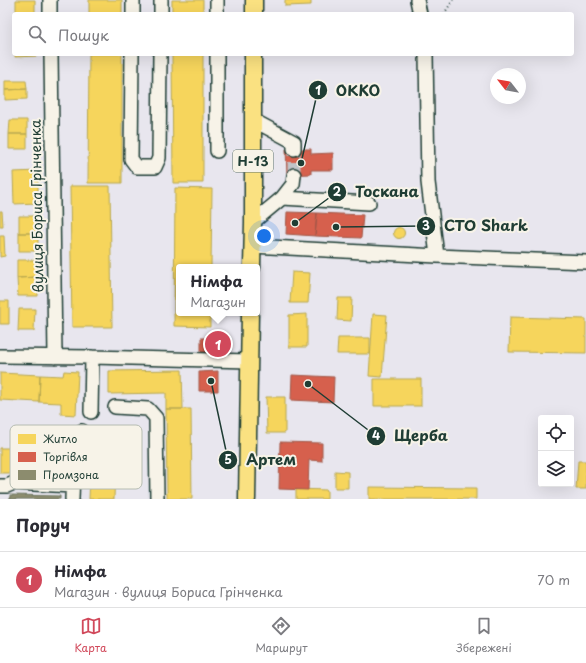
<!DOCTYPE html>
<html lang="uk">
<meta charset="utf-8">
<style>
body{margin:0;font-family:"Playpen Sans",sans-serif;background:#f7f7f7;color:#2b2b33}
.controls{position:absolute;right:12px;bottom:12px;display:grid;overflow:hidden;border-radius:4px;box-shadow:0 4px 16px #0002}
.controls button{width:36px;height:36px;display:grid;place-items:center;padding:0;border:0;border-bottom:1px solid #e1e1e2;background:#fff;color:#2b2b33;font:20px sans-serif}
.compass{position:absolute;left:490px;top:68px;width:36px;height:36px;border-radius:50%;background:#fff;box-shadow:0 4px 16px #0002;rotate:301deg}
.you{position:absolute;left:264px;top:236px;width:14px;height:14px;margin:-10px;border:3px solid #fff;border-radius:50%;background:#1a73e8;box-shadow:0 0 0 6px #1a73e833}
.badge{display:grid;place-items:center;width:26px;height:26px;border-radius:50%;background:#d1495b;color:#fff;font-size:13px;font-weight:700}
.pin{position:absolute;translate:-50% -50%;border:2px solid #fff;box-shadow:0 1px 4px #0006}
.popup{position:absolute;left:176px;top:264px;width:84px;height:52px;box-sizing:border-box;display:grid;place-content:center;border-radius:4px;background:#fff;filter:drop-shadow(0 1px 3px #0005);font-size:13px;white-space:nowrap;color:#7c7c81}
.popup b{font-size:15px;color:#2b2b33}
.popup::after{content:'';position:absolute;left:50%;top:100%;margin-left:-8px;border:8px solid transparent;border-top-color:#fff}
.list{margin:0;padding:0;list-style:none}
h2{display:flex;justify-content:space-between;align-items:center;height:52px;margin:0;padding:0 16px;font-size:17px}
h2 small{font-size:13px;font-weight:400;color:#7c7c81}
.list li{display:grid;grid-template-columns:26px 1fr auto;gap:12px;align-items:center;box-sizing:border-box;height:56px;padding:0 16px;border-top:1px solid #e1e1e2}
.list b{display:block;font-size:15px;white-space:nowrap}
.list p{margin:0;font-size:13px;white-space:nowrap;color:#7c7c81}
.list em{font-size:13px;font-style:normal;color:#7c7c81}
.icon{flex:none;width:22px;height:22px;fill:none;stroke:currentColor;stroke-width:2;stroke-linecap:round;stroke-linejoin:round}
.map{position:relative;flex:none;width:586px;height:499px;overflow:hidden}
.search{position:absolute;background:#fff;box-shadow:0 4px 16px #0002;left:12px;right:12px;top:12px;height:44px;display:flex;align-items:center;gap:10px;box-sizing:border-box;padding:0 14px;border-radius:4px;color:#7c7c81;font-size:15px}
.sheet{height:108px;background:#fff}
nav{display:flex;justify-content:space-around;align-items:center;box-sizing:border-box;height:56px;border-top:1px solid #e1e1e2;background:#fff;font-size:11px;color:#7c7c81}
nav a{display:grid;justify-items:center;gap:2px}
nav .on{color:#d1495b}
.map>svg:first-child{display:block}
.homes{fill:#f6d55c;stroke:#b6a750}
.shops{fill:#d6604d;stroke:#9f5646}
.industry{fill:#8c8c6e;stroke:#6b745d}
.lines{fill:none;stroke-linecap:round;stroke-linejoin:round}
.minor-tunnel{stroke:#c0c4c9;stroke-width:13;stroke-dasharray:13 6;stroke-linecap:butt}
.minor-casing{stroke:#1f3d34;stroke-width:16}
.major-casing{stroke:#1f3d34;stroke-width:19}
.path{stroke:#1f3d34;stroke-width:2;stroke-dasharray:1 3;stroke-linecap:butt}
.minor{stroke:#f7f3e8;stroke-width:13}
.major{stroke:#fae181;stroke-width:16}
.labels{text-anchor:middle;stroke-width:4;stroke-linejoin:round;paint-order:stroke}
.shield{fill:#f7f3e8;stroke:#60746a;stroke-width:1}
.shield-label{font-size:13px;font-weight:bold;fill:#1f3d34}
.street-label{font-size:14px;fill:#1f3d34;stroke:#f7f3e8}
.key{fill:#f7f3e8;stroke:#b6bcb2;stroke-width:1}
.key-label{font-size:11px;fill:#1f3d34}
.leader{fill:none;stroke:#1f3d34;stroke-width:1.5}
.callout-dot{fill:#1f3d34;stroke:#f7f3e8;stroke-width:1.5}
.mark-label{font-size:12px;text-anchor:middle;font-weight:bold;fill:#fff}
.callout-label{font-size:15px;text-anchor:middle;font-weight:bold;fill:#1f3d34;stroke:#f7f3e8;stroke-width:4;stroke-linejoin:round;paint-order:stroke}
</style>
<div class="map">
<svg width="586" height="499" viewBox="0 0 586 499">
<rect width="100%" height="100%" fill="#e8e6ee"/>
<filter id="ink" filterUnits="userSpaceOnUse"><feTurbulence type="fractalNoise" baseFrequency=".025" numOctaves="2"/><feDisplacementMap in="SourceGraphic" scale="8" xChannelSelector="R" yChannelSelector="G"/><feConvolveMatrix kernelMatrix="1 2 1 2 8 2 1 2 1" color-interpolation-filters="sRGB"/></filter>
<g filter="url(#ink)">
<path class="homes" d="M16,0H35V14H16Z
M89,0H122V14H89Z
M172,0H203V14H172Z
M285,0H311V5L285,6Z
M15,54H37V56L15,57Z
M89,54H122V183H88Z
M172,54H203V183H173Z
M5,81H26L27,89L5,90Z
M27,89V99L5,100V90Z
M10,120H27V134H9Z
M9,134H27V149H9Z
M38,171V203L14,204L13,172Z
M70,186H110L112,327H72Z
M175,188L212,189L211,267H179V313H210V327L174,326Z
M0,211H2L3,226H0Z
M19,216H37L38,233H19Z
M393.5 233a5.5 5.5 0 1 1 11 0a5.5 5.5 0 1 1-11 0Z
M19,233H38V251H19Z
M0,236H4L5,256L0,257Z
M17,260H37L38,277L17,278Z
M292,272L310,273L308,303H290Z
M38,277V296H18L17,278Z
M338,298H352L351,321L337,320Z
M0,301H9V324H0Z
M19,309H35L34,331H18Z
M307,314V347H289V315Z
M373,314L387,315L382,377L369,376Z
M510,317L586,319V353L509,352Z
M338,338H370V354H337Z
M182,370L183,409H166V393L109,394V371Z
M64,371L78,372L76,415L61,414V403L39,402L40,375L63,376Z
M0,373L40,375L39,402L0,400Z
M374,379H421V406H374Z
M266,397H285V433H267Z
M166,409H191L192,499H167Z
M92,430L116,431L114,499H89Z
M22,445H70V470L23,469V473H0V448H22Z
M578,461H586V489H576Z
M335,471L348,472V488H335Z
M369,487L476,488V499H369Z
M296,489L327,490V499H296Z"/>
<path class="shops" d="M286,149H311V154L333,153V170H311V174L287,175Z
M287,212L317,213L315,236L286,234Z
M317,213L363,215L361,238L315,236Z
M201,338H226V352H201Z
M218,371V391H199V372Z
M292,375L334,377L333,402L291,400Z
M280,442L322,443V461L309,460L308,490L279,489Z"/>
<path class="industry" d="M10,495L60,496V499H10Z"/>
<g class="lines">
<path class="minor-tunnel" d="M294,175V149"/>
<g class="minor-casing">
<path id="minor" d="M50,0V14
M417,0L420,14
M133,14V0
M161,14V0
M217,14V0
M51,54L55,357
M132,54L131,159L137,167H155L159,158L160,54
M426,54L428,182L437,256
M253,120L294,142V149
M217,151V54
M282,198L369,203
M253,222L282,198L293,184L294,175
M252,246L437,256L586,262
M0,356L92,357L249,361
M115,407L148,409L156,418L157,499
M91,412L92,357
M43,441L74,442
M0,486H7L14,483L73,486
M72,499L74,442L82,431"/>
</g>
<g class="major-casing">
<path id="major" d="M254,14V0
M252,267L253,222V54
M247,499L250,313"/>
</g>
<path class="path" d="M444,14L453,0"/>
<use href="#minor" class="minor"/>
<use href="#major" class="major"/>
</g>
</g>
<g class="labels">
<rect class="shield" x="233" y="150" width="40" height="22" rx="3"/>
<g class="shield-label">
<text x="253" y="166">Н-13</text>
</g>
<g class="street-label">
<text transform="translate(37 206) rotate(-91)" y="5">вулиця Бориса Грінченка</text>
</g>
</g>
<rect x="10" y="425" width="132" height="64" rx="6" class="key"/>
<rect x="18" y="434" width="18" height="10" fill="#f6d55c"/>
<rect x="18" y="452" width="18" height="10" fill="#d6604d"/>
<rect x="18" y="470" width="18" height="10" fill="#8c8c6e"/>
<g class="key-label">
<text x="43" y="443">Житло</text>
<text x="43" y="461">Торгівля</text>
<text x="43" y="479">Промзона</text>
</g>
<path class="leader" d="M301 163L318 90M295 223L337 192M336 227L426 226M308 384L376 436M211 381L228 460"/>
<g class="callout-dot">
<circle cx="301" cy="163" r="4"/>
<circle cx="295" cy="223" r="4"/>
<circle cx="336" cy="227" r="4"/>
<circle cx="308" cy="384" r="4"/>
<circle cx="211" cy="381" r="4"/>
<circle cx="318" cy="90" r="10"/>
<circle cx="337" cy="192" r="10"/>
<circle cx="426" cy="226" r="10"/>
<circle cx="376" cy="436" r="10"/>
<circle cx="228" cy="460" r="10"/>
</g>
<g class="mark-label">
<text x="318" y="95">1</text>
<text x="337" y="196">2</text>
<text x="426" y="230">3</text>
<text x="376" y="440">4</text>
<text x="228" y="464">5</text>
</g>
<g class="callout-label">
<text x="358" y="96">ОККО</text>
<text x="387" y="197">Тоскана</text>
<text x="486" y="231">СТО Shark</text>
<text x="421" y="441">Щерба</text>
<text x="271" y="465">Артем</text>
</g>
</svg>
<div class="controls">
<button><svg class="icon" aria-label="locate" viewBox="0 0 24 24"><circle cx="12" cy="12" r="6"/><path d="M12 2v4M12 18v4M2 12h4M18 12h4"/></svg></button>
<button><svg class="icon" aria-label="layers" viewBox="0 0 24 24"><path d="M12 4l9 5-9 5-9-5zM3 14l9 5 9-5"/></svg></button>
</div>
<svg class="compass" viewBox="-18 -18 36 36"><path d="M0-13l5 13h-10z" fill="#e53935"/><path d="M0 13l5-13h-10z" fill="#7c7c81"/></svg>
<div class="you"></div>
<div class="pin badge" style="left:218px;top:344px">1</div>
<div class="popup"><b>Німфа</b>Магазин</div>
<div class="search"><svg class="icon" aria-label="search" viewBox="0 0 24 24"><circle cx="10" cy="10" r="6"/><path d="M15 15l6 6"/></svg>Пошук</div>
</div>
<section class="sheet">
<h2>Поруч<small></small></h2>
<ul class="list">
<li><span class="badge">1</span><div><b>Німфа</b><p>Магазин · вулиця Бориса Грінченка</p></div><em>70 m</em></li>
</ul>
</section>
<nav>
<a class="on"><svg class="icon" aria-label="map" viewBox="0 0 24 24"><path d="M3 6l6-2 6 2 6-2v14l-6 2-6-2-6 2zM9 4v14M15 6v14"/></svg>Карта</a>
<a><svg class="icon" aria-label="directions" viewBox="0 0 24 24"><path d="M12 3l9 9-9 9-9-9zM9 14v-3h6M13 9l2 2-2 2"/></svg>Маршрут</a>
<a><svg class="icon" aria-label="saved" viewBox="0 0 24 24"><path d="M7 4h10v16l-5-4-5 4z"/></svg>Збережені</a>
</nav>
